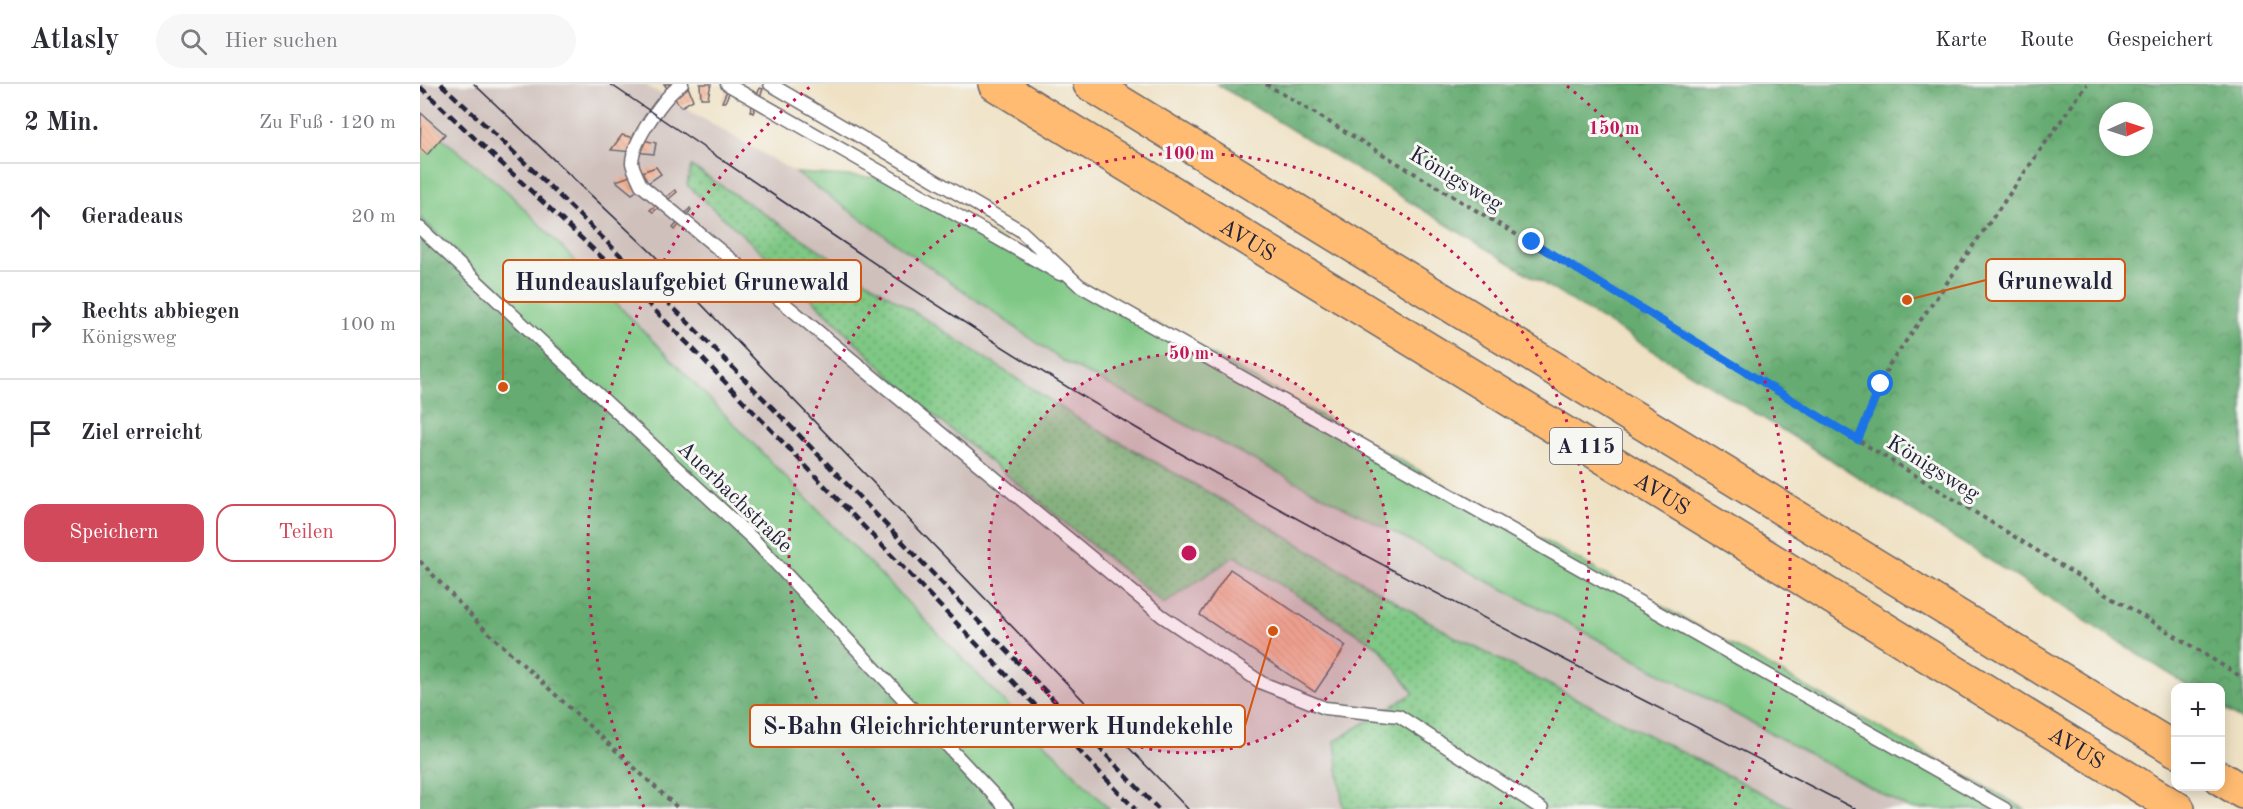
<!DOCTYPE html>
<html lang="de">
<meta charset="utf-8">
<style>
body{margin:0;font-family:"Old Standard TT",serif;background:#f7f7f7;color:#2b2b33}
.controls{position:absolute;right:18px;bottom:18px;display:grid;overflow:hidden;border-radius:12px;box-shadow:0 3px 15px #0003}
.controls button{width:54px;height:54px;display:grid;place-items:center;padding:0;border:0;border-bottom:2px solid #e1e1e2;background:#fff;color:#2b2b33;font:30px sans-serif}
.compass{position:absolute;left:1679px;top:18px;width:54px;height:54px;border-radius:50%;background:#fff;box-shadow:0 3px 15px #0003;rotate:87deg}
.stop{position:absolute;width:18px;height:18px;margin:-14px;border:4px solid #1a73e8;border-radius:50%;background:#fff}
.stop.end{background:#1a73e8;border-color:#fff;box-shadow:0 2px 6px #0008}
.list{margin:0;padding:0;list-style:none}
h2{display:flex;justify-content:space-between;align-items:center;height:78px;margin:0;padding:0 24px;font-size:26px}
h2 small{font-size:20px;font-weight:400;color:#7c7c81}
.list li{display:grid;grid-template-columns:39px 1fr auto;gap:18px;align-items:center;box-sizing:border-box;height:108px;padding:0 24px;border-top:2px solid #e1e1e2}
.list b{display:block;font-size:22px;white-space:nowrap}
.list p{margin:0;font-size:20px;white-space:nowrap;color:#7c7c81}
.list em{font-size:20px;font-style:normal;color:#7c7c81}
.actions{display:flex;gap:12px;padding:18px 24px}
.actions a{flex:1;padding:14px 0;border:2px solid #d1495b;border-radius:18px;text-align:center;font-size:21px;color:#d1495b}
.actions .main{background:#d1495b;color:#fff}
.icon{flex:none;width:33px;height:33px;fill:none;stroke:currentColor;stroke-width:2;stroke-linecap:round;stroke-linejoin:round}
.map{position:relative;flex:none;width:1823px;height:725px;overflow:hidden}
header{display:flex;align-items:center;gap:36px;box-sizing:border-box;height:84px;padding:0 30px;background:#fff;border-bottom:2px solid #e1e1e2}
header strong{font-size:28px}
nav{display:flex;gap:33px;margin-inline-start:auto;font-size:21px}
.search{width:420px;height:54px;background:#f7f7f7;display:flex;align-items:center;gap:15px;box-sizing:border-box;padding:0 21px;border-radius:33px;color:#7c7c81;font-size:22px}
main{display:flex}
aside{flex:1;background:#fff}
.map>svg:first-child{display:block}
.industrial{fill:#cfc0bb}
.grass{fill:url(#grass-dots);stroke:#507460;stroke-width:1.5}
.forest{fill:url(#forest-crowns);stroke:#446756;stroke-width:1.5;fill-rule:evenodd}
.garden{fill:#7ec784;stroke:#507460;stroke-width:1.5}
.building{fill:url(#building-back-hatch)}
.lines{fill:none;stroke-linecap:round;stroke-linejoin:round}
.service-casing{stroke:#6a656b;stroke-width:15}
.motorway-casing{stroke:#6a656b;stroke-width:36}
.path{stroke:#6a656b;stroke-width:4;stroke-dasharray:4.5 4.5;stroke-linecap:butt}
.service{stroke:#fff;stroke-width:12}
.motorway{stroke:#ffbb71;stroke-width:33}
.tram{stroke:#22223b;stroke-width:1.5}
.rail{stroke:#22223b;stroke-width:4.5;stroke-dasharray:9 4.5;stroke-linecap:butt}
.route{stroke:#1a73e8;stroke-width:8}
.ring{fill:none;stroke:#c2185b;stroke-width:3;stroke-dasharray:3 6}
.labels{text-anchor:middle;stroke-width:6;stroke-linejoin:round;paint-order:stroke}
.shield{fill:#f6f6f2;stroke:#626272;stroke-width:1.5}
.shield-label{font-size:21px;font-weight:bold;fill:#22223b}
.street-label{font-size:22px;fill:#22223b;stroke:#f6f6f2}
.centre{fill:#c2185b;stroke:#f6f6f2;stroke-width:3}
.ring-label{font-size:18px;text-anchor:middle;font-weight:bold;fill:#c2185b;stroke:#f6f6f2;stroke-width:6;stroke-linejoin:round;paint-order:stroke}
.leader{fill:none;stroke:#d45411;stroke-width:2}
.callout-dot{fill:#d45411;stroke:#f6f6f2;stroke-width:2}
.callout{fill:#f6f6f2;stroke:#d45411;stroke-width:2}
.callout-label{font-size:24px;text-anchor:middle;font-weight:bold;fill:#22223b}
</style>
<header>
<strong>Atlasly</strong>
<div class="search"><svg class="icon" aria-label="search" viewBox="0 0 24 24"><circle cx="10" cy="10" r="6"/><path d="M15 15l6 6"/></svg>Hier suchen</div>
<nav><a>Karte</a><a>Route</a><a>Gespeichert</a></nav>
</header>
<main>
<aside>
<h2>2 Min.<small>Zu Fuß · 120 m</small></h2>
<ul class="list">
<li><svg class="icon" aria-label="ahead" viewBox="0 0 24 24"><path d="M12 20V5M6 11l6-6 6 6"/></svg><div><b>Geradeaus</b></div><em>20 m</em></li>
<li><svg class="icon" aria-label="right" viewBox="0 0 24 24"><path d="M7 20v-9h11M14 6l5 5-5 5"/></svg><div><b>Rechts abbiegen</b><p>Königsweg</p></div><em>100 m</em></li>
<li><svg class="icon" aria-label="arrive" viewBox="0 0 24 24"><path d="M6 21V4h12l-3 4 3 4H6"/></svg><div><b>Ziel erreicht</b></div></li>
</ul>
<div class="actions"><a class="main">Speichern</a><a>Teilen</a></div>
</aside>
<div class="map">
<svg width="1823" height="725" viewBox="0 0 1823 725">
<defs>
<pattern id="grass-dots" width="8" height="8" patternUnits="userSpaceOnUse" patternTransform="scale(1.5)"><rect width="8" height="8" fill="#7ec784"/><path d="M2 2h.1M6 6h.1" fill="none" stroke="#67a16d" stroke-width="1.8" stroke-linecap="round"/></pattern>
<pattern id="forest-crowns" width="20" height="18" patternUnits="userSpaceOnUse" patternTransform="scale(1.5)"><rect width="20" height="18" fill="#66ac72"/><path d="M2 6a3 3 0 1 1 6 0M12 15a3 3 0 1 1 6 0" fill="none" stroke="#548c5f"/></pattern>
<pattern id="building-back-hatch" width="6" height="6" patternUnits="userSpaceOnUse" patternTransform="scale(1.5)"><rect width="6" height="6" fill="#f4b395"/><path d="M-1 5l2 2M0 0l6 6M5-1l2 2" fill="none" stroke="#d19a81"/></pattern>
</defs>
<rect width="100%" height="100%" fill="#f6f6f2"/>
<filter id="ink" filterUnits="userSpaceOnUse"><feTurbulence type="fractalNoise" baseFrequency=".0167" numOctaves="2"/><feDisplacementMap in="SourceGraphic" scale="12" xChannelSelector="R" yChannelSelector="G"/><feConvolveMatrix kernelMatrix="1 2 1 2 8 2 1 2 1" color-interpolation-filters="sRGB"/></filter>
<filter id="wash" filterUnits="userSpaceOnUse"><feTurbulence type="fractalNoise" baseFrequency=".008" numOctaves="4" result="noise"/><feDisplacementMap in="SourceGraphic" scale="24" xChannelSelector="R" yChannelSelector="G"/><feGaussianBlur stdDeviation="1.35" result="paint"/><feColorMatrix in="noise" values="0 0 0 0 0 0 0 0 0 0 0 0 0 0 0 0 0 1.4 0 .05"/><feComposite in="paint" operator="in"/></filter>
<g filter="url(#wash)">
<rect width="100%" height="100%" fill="#efe1c3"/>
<path class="industrial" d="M0,0H224L376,89L643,277L1135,532L1490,725H689L87,107L0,36Z"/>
<path class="grass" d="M271,82L657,334L848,442L1037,554L1374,725H923L915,657L994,609L960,564L815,472L744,520L489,311L374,197L267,101Z"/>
<path class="forest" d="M797,0H1823V637L1801,623L1800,604L1770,603L1400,369ZM1688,27H1724V63H1688Z
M0,133L333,455L587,725H0Z"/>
<path class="garden" d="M0,36L87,107L689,725H587L333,455L0,133Z
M376,89L466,94L740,242L1605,725H1490L1135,532L643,277Z"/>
<g id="blocks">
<path class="building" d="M244,0H267L273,16L261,23Z
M280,0H291L288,14H281Z
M310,0H313L305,18H302Z
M340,4L343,5L333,29L330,27Z
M1,29L25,50L7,71L0,64Z
M202,51L236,59L234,70L191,66Z
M236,83L241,90L212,110L196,97Z
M255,106L257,108L233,128L230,126Z
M270,124L271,126L255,146L253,144Z
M810,485L926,562L895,608L780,531Z"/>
</g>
</g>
<g filter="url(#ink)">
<use href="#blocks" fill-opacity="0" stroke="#6a656b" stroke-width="1.5"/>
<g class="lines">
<g class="service-casing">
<path id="service" d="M262,0C245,11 212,57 212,79C213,85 218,94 221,101L742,532L842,599L905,624L979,632L1122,725
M307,0L640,190
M350,0L600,146L659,201L1585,725
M0,144L333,455L587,725"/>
</g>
<g class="motorway-casing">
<g id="motorway">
<path id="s1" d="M575,0L1758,725"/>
<path d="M670,0L1756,666"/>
<path d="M1800,694L1823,708"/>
</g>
</g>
<path class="path" d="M846,0L1438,356L1823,594
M1438,356L1469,281L1667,0
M0,477L57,538L259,725"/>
<use href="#service" class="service"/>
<use href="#motorway" class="motorway"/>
<path class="tram" d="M54,0L232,169L768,725
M190,0C364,117 536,240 718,345C951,481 1195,600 1435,725"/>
<path class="rail" d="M21,0C271,231 503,480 738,725
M0,3L189,180L281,273L715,725"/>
</g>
</g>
<g class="lines" filter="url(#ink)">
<path class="route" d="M1112,158L1438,356L1461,300"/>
</g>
<circle cx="769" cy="469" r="200" fill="#c2185b" fill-opacity=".12"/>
<g class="ring">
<circle cx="769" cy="469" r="200"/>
<path d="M460 723A400 400 0 1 1 1078 723"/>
<path d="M224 723A601 601 0 0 1 391 2M1147 2A601 601 0 0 1 1314 723"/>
</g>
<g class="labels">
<rect class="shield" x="1130" y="344" width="72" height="36" rx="4.5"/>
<g class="shield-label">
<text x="1166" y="369">A 115</text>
</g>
<g class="street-label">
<text transform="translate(1037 94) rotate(31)" y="8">Königsweg</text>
<text dy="8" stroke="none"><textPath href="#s1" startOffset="297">AVUS</textPath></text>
<text transform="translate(1514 383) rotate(32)" y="8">Königsweg</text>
<text dy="8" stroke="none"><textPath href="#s1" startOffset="783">AVUS</textPath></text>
<text transform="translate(316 412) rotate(44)" y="8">Auerbachstraße</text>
<text dy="8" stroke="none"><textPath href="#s1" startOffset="1269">AVUS</textPath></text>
</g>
</g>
<circle cx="769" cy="469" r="9" class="centre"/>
<g class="ring-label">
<text x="1194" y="50">150 m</text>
<text x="769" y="75">100 m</text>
<text x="769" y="275">50 m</text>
</g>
<path class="leader" d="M1487 216L1566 196M83 303L83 197M853 547L825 642"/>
<g class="callout-dot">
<circle cx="1487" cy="216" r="6"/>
<circle cx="83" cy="303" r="6"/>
<circle cx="853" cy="547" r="6"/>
</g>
<g class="callout">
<rect x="1566" y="175" width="139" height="42" rx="6"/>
<rect x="83" y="176" width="358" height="42" rx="6"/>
<rect x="330" y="621" width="495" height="42" rx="6"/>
</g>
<g class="callout-label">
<text x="1635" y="205">Grunewald</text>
<text x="262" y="206">Hundeauslaufgebiet Grunewald</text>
<text x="578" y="650">S-Bahn Gleichrichterunterwerk Hundekehle</text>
</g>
</svg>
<div class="controls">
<button>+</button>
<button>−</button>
</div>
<svg class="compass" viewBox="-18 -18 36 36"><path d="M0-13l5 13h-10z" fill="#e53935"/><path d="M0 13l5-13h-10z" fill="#7c7c81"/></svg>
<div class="stop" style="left:1461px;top:300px"></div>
<div class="stop end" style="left:1112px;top:158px"></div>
</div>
</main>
